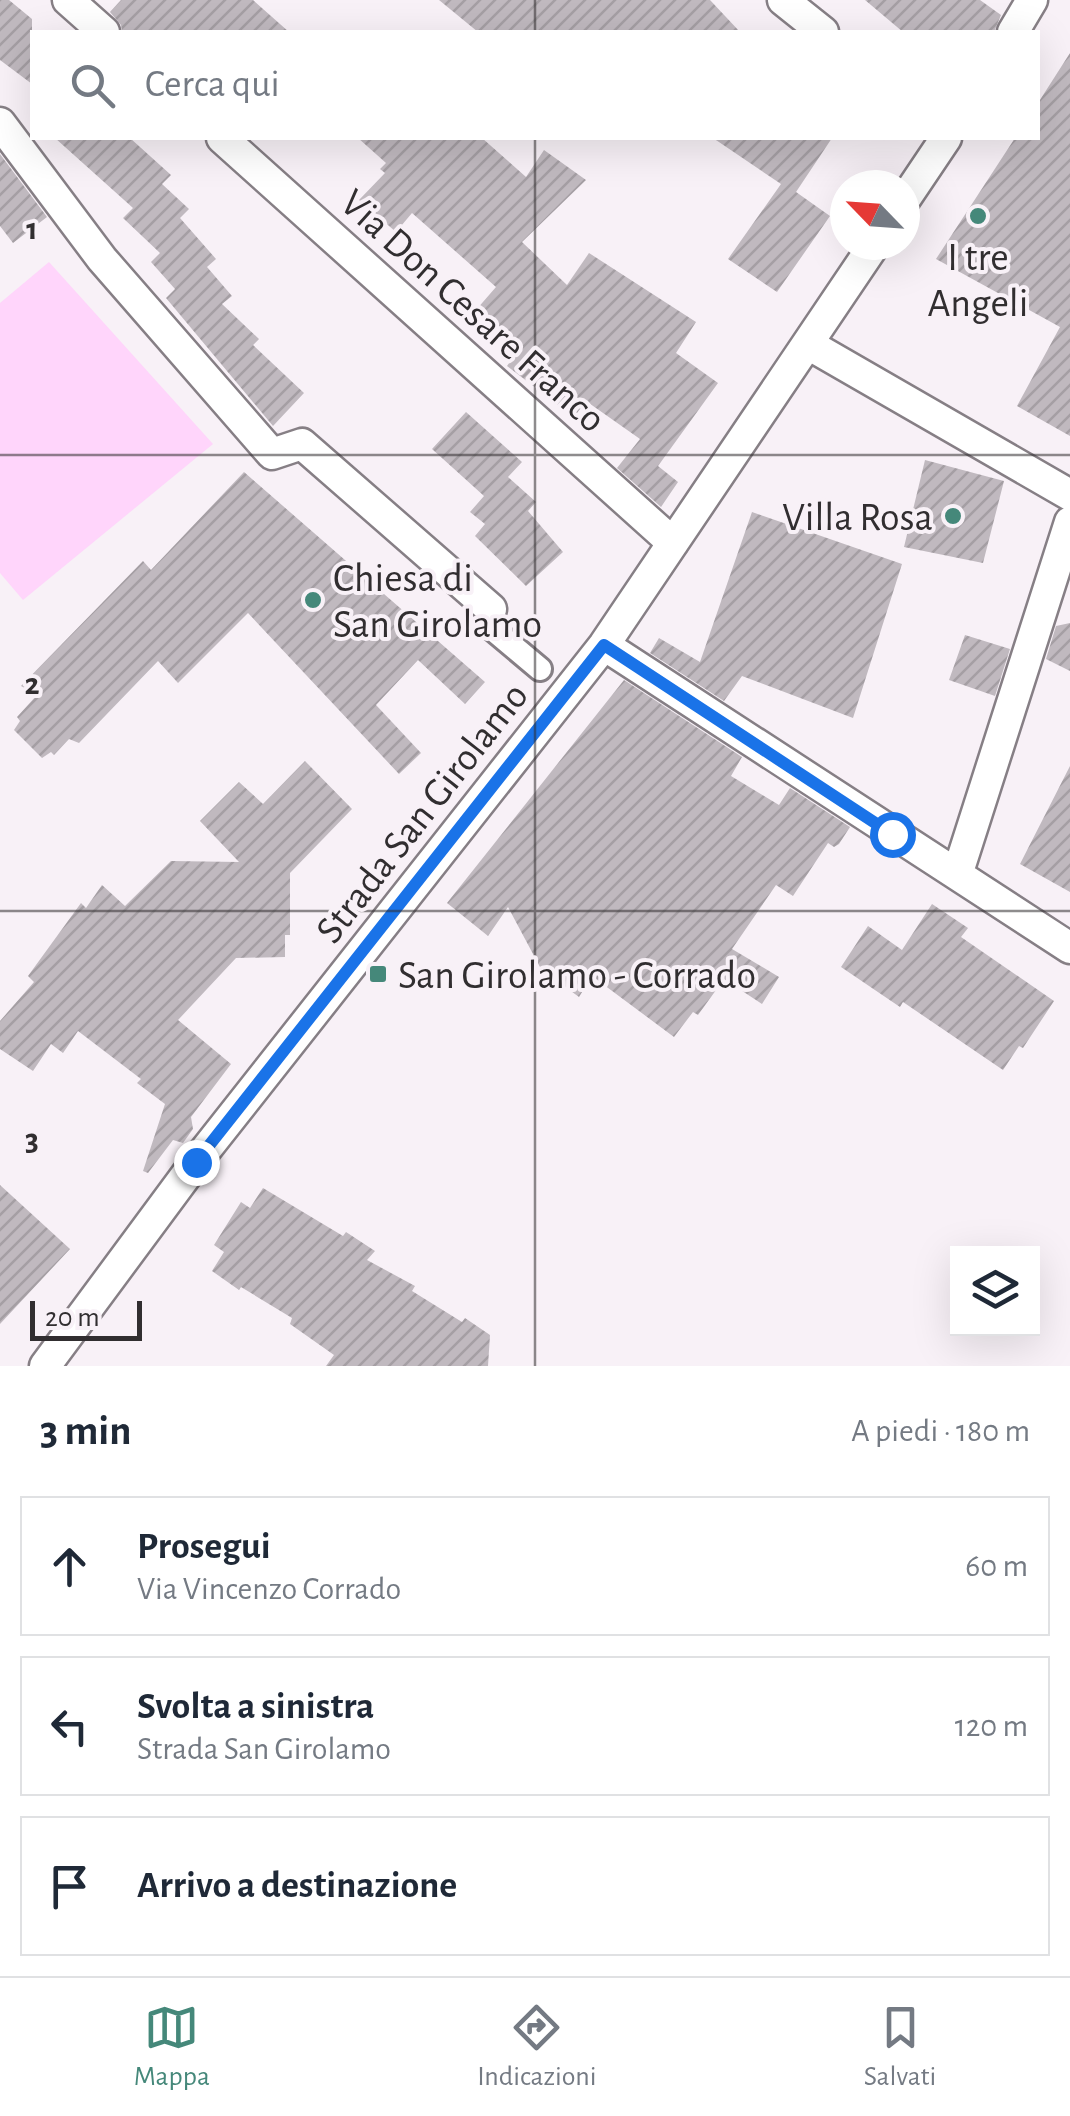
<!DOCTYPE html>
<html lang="it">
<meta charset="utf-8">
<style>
body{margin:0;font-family:"Alegreya Sans",sans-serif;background:#f2f2f3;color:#1f2937}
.controls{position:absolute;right:30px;bottom:30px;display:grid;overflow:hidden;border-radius:0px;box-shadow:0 10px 40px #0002}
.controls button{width:90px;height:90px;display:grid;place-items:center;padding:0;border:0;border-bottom:2px solid #e0e1e3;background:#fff;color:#1f2937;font:50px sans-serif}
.compass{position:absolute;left:830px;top:170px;width:90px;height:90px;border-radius:50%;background:#fff;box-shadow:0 10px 40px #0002;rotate:295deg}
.scale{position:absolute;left:30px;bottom:25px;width:112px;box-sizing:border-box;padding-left:10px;border:5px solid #312e30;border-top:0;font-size:28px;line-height:35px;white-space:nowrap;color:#312e30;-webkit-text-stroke:8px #f8f1f7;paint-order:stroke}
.stop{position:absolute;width:30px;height:30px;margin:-22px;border:8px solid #1a73e8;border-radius:50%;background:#fff}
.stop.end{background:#1a73e8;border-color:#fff;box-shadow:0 2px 10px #0008}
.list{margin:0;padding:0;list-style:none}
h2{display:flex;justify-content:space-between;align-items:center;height:130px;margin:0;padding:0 40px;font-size:42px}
h2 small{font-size:32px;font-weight:400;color:#747a83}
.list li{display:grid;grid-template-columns:65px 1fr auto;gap:30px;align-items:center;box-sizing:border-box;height:140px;margin:0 20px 20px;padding:0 20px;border:2px solid #e0e1e3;border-radius:0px}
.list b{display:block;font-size:38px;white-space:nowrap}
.list p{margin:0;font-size:32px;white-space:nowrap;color:#747a83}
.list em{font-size:32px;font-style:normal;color:#747a83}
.icon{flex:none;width:55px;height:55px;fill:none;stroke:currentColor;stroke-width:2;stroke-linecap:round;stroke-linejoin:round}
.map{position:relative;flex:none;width:1070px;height:1366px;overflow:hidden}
.search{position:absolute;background:#fff;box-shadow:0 10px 40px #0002;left:30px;right:30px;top:30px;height:110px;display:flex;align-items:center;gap:25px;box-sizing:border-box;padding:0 35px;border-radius:0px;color:#747a83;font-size:38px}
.sheet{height:610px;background:#fff}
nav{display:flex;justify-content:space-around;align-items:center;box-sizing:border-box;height:140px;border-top:2px solid #e0e1e3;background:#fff;font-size:28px;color:#747a83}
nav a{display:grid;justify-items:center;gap:5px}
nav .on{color:#45887a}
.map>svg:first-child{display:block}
.pitch{fill:#ffd5fb}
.building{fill:url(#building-hatch)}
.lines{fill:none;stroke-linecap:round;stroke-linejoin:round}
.pedestrian-casing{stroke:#867f85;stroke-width:28}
.minor-casing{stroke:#867f85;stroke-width:35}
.pedestrian{stroke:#fff;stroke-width:22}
.minor{stroke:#fff;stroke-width:30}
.route{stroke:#1a73e8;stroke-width:12}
.grid{fill:none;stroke:#312e30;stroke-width:2.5;stroke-opacity:0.55}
.poi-dot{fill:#45887a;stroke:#f8f1f7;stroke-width:4}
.labels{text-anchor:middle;stroke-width:8;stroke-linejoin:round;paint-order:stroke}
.poi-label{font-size:40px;fill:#312e30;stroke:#f8f1f7;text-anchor:start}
.street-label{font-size:40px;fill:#312e30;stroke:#f8f1f7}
.grid-label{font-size:32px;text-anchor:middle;font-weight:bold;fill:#312e30;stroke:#f8f1f7;stroke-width:8;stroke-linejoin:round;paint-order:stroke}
</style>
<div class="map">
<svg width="1070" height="1366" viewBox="0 0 1070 1366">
<defs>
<pattern id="building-hatch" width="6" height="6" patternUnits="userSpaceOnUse" patternTransform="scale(2.5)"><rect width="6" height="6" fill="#c0b9bf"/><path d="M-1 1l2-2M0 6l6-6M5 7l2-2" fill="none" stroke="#a59fa4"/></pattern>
</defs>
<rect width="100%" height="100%" fill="#f8f1f7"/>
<path class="pitch" d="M49,262L213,444L23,600L0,573V303Z"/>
<path class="building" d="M0,0H9L32,19V84L0,60Z
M121,0H253L289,32H122L121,25L110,12Z
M439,0H710L740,32H478Z
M865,0H980L1001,15L994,32H903Z
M1070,53V436L1017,406L1060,327L936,259L1015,138H1038V103Z
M55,138H130L171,175L162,184L189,209L180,218L216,259L207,267L232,296L222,304L259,339L253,345L304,393L273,426L166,298L175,289L151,262L160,253L123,218L133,208Z
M358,138H482L526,177L544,150L586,180L522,242L567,285L589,253L696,322L676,353L718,383L658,466L678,482L661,507L617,468L640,439L586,401L574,417L507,366L522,345L476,310L496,287L412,213L396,232L359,200L385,173L380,169L386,163Z
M713,138H832L796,192L830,216L777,292L728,259L781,184Z
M0,154L47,217L13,243L0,226Z
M466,412L522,462L508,477L536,502L528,511L563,552L526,586L475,536L485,524L470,512L484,496L432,449Z
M925,460L1004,481L983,563L904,547Z
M244,472L485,682L465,704L418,660L376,705L421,753L399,774L248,613L178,683L158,661L79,743L69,739L54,755L51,752L42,758L14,730L20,721L17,717L37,695L21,686L143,561L151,570Z
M752,512L902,564L853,718L742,676L724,701L650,653L659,638L700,662Z
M1070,623V671L1046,659L1056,626Z
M965,635L1010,649L995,696L949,680Z
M624,680L742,757L731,776L779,805L790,788L850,827L839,844L834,847L828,843L793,896L776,885L732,949L779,977L762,1004L724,979L698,1015L693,1012L674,1037L592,976L579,997L541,969L508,907L488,936L447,903Z
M305,761L352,809L290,873V935H285V957L236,958L178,1020L231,1064L191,1117L193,1129L183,1143L173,1140L148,1173L143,1171L165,1104L137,1083L141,1079L78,1031L63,1053L51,1044L33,1071L0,1049V1021L34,982L28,976L81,903L86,908L102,885L125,906L171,861L239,862L200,821L239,782L263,804Z
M1070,766V892L1020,864Z
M932,904L968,928L961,937L1054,1001L1023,1048L1019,1046L1003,1070L903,1002L900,1007L841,967L868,926L902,950Z
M0,1185L70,1249L0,1324Z
M263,1188L343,1236L346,1232L375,1251L367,1260L415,1286L412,1291L462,1322L465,1318L490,1335L488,1366H326L334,1355L290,1324L292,1318L241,1287L239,1290L212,1271L224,1252L214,1245L241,1202L250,1208Z"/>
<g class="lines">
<g class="pedestrian-casing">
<path id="pedestrian" d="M491,609L490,627L540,669"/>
</g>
<g class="minor-casing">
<path id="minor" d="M68,0L104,32
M783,0L823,32
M1013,32L1032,0
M0,123L102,259L272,454L302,444L491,609
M222,138L673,543
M905,199L946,138
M808,344L1070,495
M604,645L1070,948
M958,872L1070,522
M45,1366L196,1162L604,645L874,245"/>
</g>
<use href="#pedestrian" class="pedestrian"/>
<use href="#minor" class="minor"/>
</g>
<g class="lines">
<path class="route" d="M196,1162L604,645L892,834"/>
</g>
<path class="grid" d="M535,0V32M535,138V1366M0,455H1070M0,911H1070"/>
<g class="poi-dot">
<circle cx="978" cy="216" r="10"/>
<circle cx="953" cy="516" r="10"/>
<circle cx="313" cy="600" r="10"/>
<rect x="368" y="964" width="20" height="20" rx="5"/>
</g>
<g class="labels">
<g class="poi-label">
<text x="978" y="270" text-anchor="middle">I tre<tspan x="978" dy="46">Angeli</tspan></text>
<text x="933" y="530" text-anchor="end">Villa Rosa</text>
<text x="333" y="591">Chiesa di<tspan x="333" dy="46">San Girolamo</tspan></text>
<text x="398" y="988">San Girolamo - Corrado</text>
</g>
<g class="street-label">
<text transform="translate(474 310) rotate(42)" y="14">Via Don Cesare Franco</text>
<text transform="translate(421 812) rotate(-52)" y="14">Strada San Girolamo</text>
</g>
</g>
<g class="grid-label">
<text x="32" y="239">1</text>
<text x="32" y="694">2</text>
<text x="32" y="1150">3</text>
</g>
</svg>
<div class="controls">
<button><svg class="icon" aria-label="layers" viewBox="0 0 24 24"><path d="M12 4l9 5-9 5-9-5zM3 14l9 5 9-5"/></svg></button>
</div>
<svg class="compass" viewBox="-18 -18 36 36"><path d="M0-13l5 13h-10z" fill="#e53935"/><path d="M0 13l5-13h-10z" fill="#747a83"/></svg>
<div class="scale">20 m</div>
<div class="stop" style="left:892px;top:834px"></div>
<div class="stop end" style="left:196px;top:1162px"></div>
<div class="search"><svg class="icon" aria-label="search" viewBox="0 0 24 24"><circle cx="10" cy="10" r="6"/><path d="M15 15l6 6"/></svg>Cerca qui</div>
</div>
<section class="sheet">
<h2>3 min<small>A piedi · 180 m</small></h2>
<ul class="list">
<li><svg class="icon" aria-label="ahead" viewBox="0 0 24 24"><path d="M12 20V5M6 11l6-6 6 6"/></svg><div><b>Prosegui</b><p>Via Vincenzo Corrado</p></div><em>60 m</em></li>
<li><svg class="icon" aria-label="left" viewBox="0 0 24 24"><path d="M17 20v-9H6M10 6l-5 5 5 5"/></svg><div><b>Svolta a sinistra</b><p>Strada San Girolamo</p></div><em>120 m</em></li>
<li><svg class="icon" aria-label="arrive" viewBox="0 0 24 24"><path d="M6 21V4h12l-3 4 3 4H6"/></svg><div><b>Arrivo a destinazione</b></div></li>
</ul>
</section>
<nav>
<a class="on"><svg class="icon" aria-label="map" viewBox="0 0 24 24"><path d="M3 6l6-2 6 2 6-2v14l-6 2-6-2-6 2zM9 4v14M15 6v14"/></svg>Mappa</a>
<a><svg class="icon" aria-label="directions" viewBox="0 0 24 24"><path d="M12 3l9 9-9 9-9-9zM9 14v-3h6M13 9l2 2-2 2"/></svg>Indicazioni</a>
<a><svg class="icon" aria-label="saved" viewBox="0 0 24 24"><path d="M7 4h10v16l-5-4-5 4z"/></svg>Salvati</a>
</nav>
